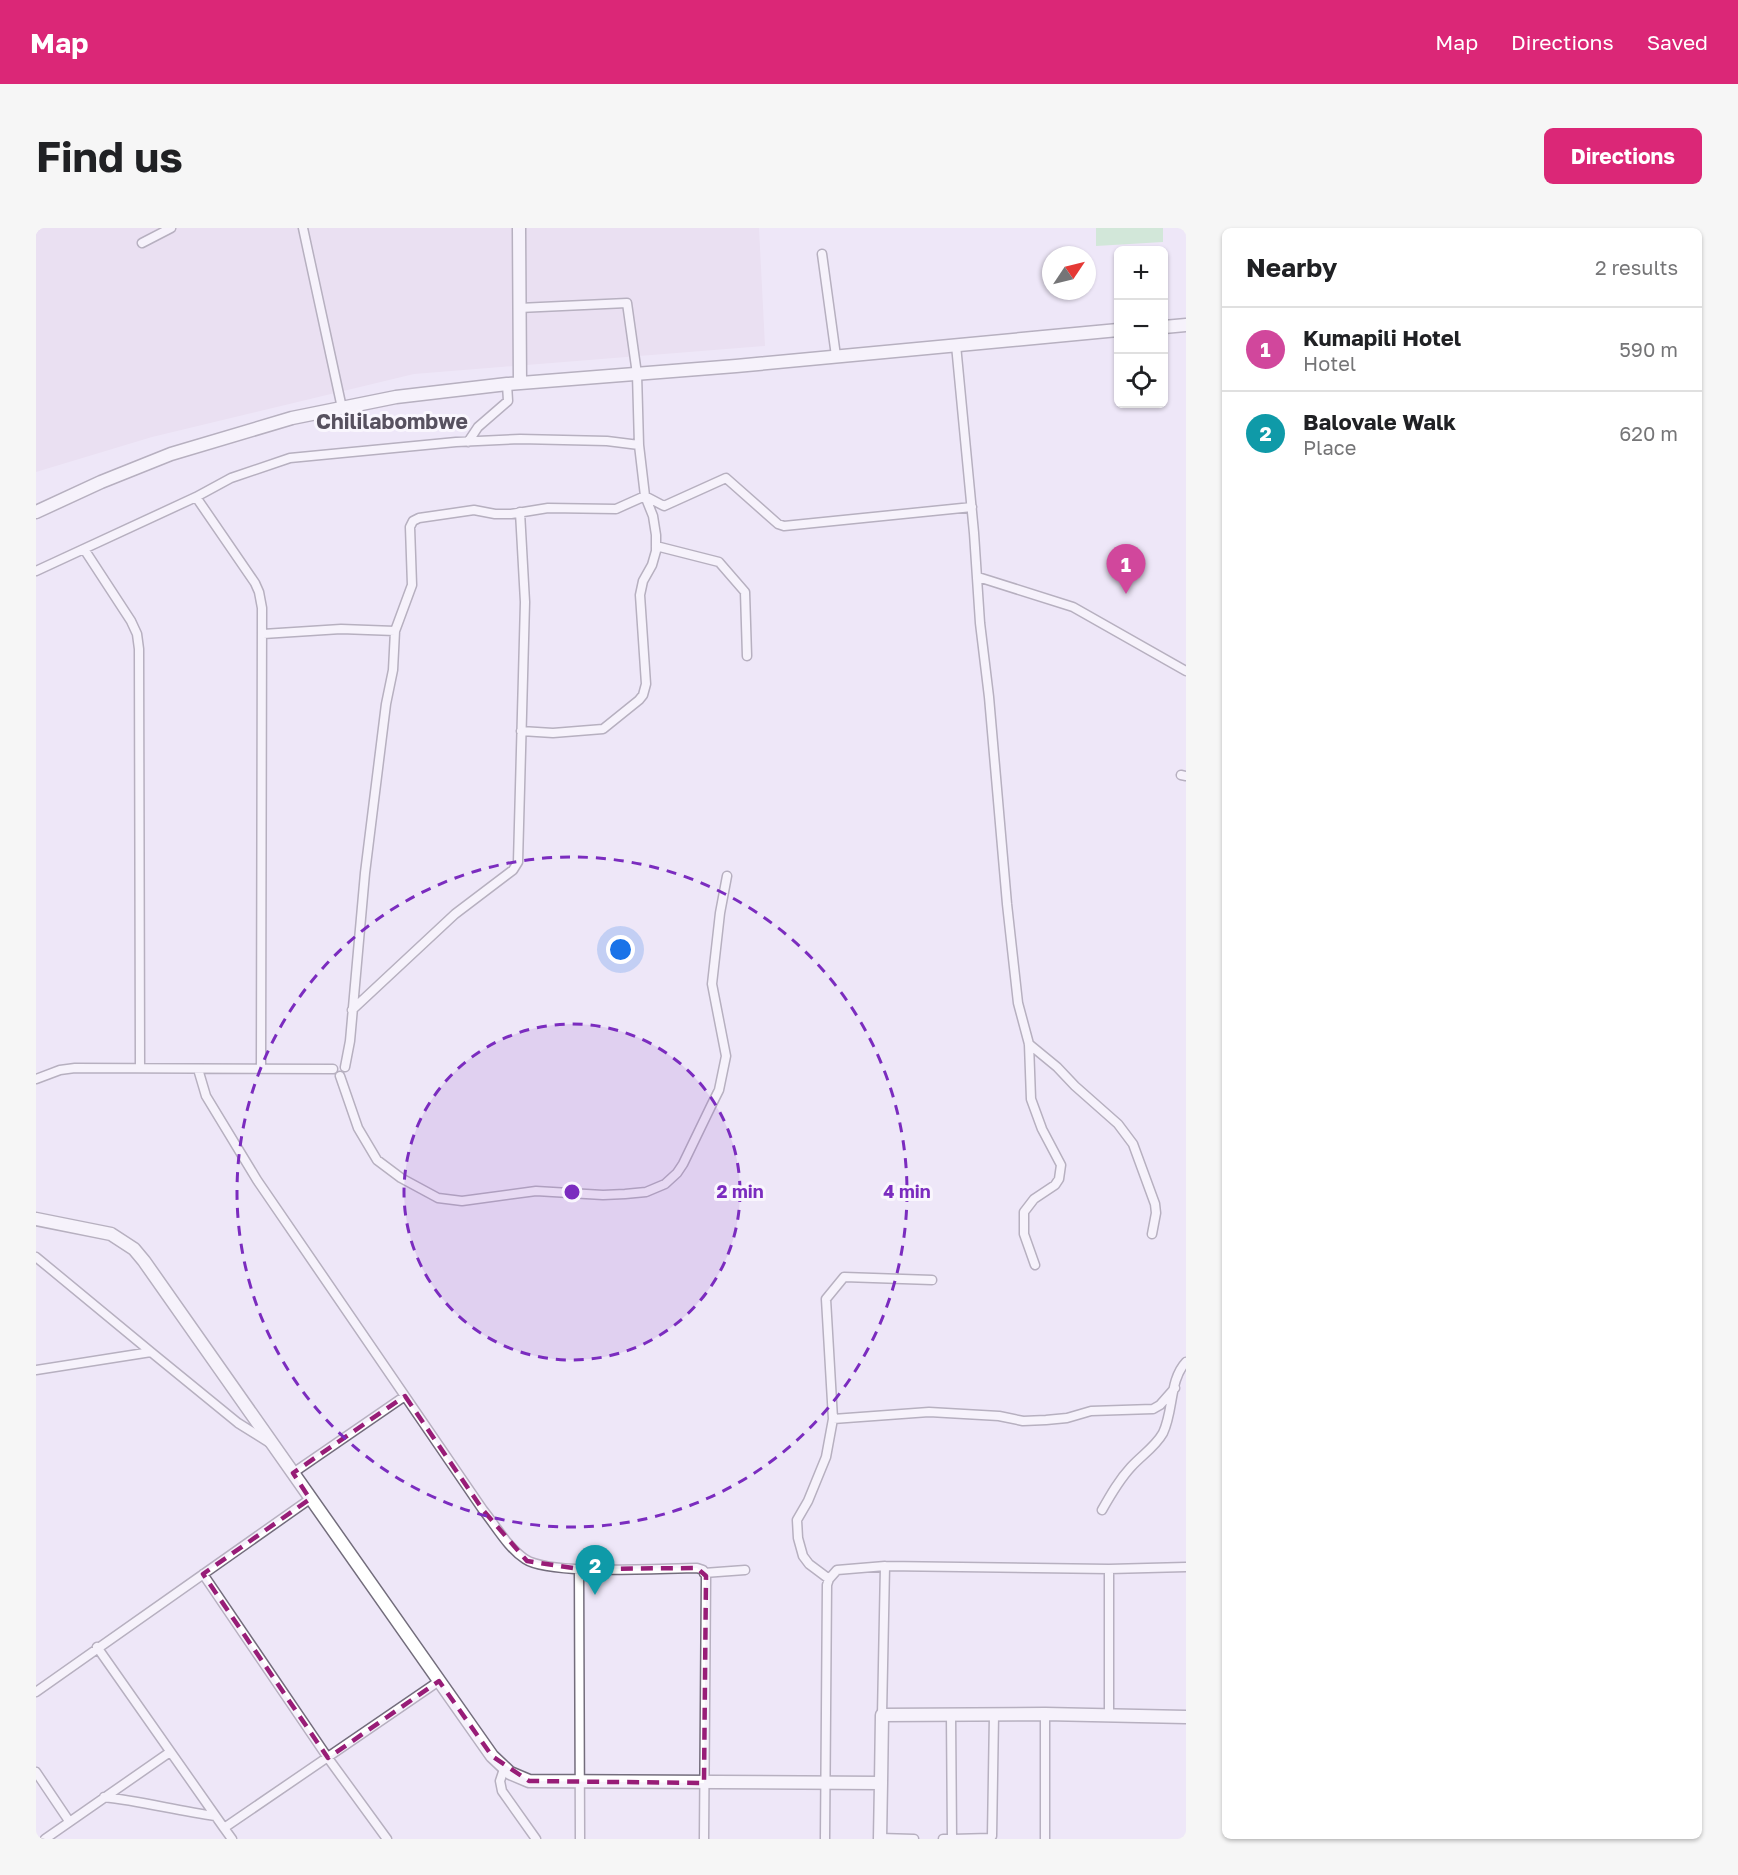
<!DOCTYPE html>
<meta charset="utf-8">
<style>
body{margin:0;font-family:"Golos Text",sans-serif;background:#f6f6f6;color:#202124}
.controls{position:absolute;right:18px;top:18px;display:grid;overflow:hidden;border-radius:9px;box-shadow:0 2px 4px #0004}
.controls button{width:54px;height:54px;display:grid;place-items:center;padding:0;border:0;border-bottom:2px solid #e0e0e0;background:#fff;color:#202124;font:30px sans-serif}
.compass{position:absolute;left:1006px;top:18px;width:54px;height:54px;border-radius:50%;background:#fff;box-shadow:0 2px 4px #0004;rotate:55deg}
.you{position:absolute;left:585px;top:722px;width:21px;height:21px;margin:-15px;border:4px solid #fff;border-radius:50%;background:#1a73e8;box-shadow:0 0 0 9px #1a73e833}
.badge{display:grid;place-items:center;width:39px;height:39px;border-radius:50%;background:#db2777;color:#fff;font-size:20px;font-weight:700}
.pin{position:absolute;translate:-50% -50px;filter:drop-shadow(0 2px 3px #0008)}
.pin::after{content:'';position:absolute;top:32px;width:21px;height:18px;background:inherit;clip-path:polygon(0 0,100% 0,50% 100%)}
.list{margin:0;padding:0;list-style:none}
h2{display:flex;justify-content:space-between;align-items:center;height:78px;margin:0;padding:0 24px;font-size:26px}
h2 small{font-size:20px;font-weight:400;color:#757577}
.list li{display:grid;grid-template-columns:39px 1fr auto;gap:18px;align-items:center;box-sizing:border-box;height:84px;padding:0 24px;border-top:2px solid #e0e0e0}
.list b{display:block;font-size:22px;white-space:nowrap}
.list p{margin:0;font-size:20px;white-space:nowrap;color:#757577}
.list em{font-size:20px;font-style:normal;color:#757577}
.icon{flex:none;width:33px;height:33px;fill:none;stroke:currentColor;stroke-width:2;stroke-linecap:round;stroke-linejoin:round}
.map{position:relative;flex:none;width:1150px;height:1611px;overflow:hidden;border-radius:9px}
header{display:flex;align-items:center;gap:36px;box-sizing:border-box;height:84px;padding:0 30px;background:#db2777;color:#fff}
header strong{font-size:28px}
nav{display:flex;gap:33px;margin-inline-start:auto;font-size:21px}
.intro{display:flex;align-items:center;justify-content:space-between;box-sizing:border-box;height:144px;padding:0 36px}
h1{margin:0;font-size:42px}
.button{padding:15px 27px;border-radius:9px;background:#db2777;color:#fff;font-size:21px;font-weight:700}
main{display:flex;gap:36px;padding:0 36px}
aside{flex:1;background:#fff;border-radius:9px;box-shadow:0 2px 4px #0004}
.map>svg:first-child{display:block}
.commercial{fill:#e4d7eb}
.garden{fill:#afe7b3}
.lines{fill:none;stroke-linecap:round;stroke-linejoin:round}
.street-casing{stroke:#736d7c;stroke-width:11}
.secondary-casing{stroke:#736d7c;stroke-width:15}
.street{stroke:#fff;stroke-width:8}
.secondary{stroke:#fff;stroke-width:12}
.marked{fill:none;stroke:#981d77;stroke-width:4.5;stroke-dasharray:12 8;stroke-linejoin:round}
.ring{fill:none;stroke:#7b2cbf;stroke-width:3;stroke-dasharray:10 8}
.labels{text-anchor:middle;stroke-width:6;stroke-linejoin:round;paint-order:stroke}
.district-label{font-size:21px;font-weight:bold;fill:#57515f;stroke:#f9f6fd}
.centre{fill:#7b2cbf;stroke:#f9f6fd;stroke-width:3}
.ring-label{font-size:18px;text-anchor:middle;font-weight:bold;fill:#7b2cbf;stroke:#f9f6fd;stroke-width:6;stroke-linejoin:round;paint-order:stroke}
</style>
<header>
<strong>Map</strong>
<nav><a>Map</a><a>Directions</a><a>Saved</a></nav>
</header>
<div class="intro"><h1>Find us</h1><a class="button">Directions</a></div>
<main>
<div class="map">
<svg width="1150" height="1611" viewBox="0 0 1150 1611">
<rect width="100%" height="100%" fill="#eee7f8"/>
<path class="commercial" d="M0,0H723L729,118L378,146L116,209L0,244Z"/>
<path class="garden" d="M1060,0H1127V14L1060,18Z"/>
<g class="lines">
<g class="street-casing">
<path id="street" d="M267,0L306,180
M106,15L135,0
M786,26L800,128
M483,80L591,75L601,146L603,217L609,268L617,288L620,307V323L616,337L607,353L604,367L610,456L607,467L603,472L567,501L517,505L485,503
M920,117L938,305L944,395L953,469L971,676L982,775L993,816L995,871L1006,901L1025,937L1023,951L1019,957L998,971L988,984V1006L999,1037
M432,214L442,199L472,173L471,156
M609,268L628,278L690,250L742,296L748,298L936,279
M160,269L219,355L223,364L226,380L225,841
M620,318L683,334L709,364L711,428
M48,321L95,393L101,406L103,421L104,840
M0,343L160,269L195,250L254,230L420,214L484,211L571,213L603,217
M942,349L1037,379L1150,443
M227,406L305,401L359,403
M1145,547L1150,548
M316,782L419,686L477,642L482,634L489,374L484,284
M993,816L1021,839L1039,858L1082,896L1097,916L1119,976L1120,985L1116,1006
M309,839L314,813L329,645L350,476L357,442L359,403L376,357L374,299L377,293L383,290L438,282L459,286H475L512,280L580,281L609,268
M162,841L170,868L221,952L447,1282C460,1298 472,1320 489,1331C514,1348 626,1340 661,1340L667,1342L670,1348L668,1611
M304,848L322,900L341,932L365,950L402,970L426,973L500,963L567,967L589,966L610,964L629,956L641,945L647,936L676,876L683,862L690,828L676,756L684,685L691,648
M0,851L24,842L39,840L297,841
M0,1029L115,1124
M0,1142L115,1124L202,1195L234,1215
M797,1191L893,1184L963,1188L987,1193L1010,1192L1031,1190L1055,1183L1117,1181L1124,1177L1139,1160
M257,1245L369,1168
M1066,1282C1075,1266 1083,1252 1095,1239C1106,1227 1119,1219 1127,1205C1138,1182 1133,1152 1150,1134
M543,1341L544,1611
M668,1345L709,1342
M167,1346L292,1530L351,1611
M793,1351L773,1336L767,1328L762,1310L761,1292L772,1273L790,1229L797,1191L790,1071L808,1049L896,1052
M61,1419L188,1600L403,1453
M0,1464L274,1271
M1073,1486V1341
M846,1487L849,1338
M468,1541L464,1553L466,1563L500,1611
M0,1544L33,1593
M68,1569C105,1573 142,1583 179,1588
M188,1600L196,1611
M844,1610L878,1611
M9,1611L134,1524
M789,1611L791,1357L793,1351L801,1342L849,1338L1073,1341L1150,1339
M907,1611H916L915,1487
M916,1611L954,1610L956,1608L958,1487
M1009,1611V1486"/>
</g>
<g class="secondary-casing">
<path id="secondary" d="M483,0L484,155
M1128,99L1150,97
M0,284L65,254L135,226L256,190L360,169L471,156L700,138L1082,102
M0,991L75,1006L98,1021L108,1033L456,1528L474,1545L493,1553L845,1555L844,1611
M845,1555L846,1487L1009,1486L1150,1489"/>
</g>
<use href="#street" class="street"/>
<use href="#secondary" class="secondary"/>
</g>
<path d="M0 0H1150V1611H0ZM369,1168L447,1282L491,1333L543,1341L661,1340L670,1348L668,1555L493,1553L456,1528L403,1453L292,1530L167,1346L274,1271L257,1245Z" fill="#eee7f8" fill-opacity=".55" fill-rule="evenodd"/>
<path class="marked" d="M369,1168L447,1282L491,1333L543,1341L661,1340L670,1348L668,1555L493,1553L456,1528L403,1453L292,1530L167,1346L274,1271L257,1245Z"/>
<circle cx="536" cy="964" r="168" fill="#7b2cbf" fill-opacity=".12"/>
<g class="ring">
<circle cx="536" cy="964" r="168"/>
<circle cx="536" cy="964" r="335"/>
</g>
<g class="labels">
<g class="district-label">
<text x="356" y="201">Chililabombwe</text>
</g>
</g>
<circle cx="536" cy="964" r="9" class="centre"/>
<g class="ring-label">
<text x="704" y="970">2 min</text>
<text x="871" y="970">4 min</text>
</g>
</svg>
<div class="controls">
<button>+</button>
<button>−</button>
<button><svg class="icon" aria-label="locate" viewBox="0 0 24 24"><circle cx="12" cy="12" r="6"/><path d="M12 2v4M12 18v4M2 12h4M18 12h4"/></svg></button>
</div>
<svg class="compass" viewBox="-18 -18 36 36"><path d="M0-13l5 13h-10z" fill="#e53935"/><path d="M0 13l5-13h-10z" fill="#757577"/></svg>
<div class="you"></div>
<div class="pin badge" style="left:1090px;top:366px;background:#d1479c">1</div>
<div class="pin badge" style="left:559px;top:1367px;background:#0f9aa8">2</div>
</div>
<aside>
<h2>Nearby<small>2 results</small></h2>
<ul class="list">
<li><span class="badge" style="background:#d1479c">1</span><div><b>Kumapili Hotel</b><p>Hotel</p></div><em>590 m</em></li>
<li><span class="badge" style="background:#0f9aa8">2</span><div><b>Balovale Walk</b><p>Place</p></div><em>620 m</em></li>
</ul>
</aside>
</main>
